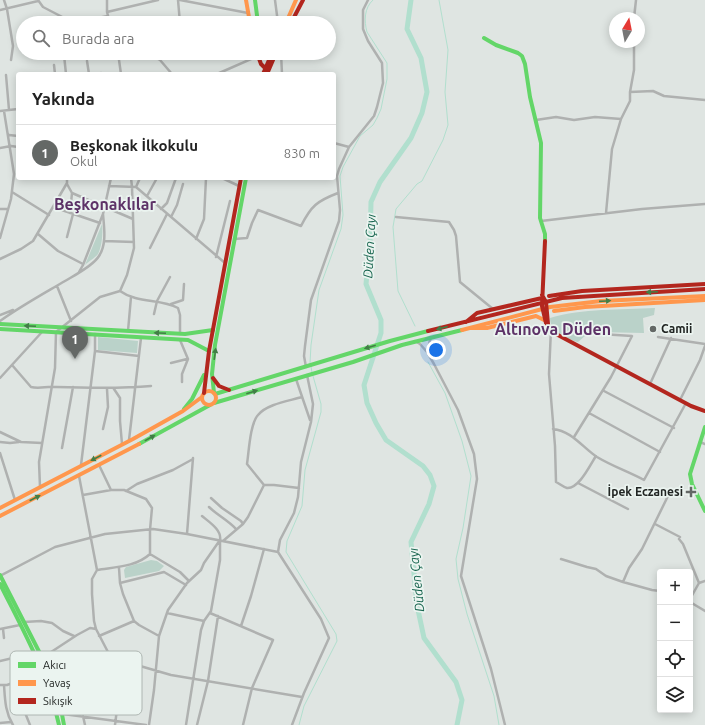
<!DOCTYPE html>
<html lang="tr">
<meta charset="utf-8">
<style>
body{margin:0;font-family:Ubuntu,sans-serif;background:#f2f2f2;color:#222}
.controls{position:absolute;right:12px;bottom:12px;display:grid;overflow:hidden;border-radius:4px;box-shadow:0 2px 10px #0003}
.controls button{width:36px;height:36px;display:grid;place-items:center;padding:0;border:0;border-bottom:1px solid #e0e0e0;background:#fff;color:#222;font:20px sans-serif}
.compass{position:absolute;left:609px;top:12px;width:36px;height:36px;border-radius:50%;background:#fff;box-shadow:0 2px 10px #0003;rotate:10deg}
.you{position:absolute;left:436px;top:350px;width:14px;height:14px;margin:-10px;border:3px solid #fff;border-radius:50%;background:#1a73e8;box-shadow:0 0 0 6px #1a73e833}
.badge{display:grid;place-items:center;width:26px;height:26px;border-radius:50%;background:#646866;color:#fff;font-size:13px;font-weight:700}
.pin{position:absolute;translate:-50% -33px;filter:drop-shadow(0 1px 2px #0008)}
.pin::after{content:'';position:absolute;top:21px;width:14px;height:12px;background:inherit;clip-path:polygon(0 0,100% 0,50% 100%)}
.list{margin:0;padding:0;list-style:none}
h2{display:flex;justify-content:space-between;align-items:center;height:52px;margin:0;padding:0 16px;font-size:17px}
h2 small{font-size:13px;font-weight:400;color:#767676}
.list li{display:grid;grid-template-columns:26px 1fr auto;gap:12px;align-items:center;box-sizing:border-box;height:56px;padding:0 16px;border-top:1px solid #e0e0e0}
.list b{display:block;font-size:15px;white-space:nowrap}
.list p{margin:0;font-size:13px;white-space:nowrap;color:#767676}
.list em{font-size:13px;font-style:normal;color:#767676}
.icon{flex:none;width:22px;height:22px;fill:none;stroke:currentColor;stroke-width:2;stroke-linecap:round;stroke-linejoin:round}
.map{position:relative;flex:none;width:705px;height:725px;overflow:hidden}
.search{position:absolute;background:#fff;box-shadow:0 2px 10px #0003;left:16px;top:16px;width:320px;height:44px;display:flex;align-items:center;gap:10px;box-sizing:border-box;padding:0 14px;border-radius:22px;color:#767676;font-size:15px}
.panel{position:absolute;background:#fff;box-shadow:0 2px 10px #0003;left:16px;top:72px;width:320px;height:108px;border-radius:4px}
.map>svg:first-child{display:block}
.green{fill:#bad2c9}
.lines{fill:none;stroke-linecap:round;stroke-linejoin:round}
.stream{stroke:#b1dfce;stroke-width:1}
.river{stroke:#b1dfce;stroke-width:5}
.street{stroke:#afb1b0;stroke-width:2.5}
.fast{stroke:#63d668;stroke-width:4}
.slow{stroke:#ff974d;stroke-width:4}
.jam{stroke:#b3261e;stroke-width:4}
.oneway{fill:#427e46}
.poi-dot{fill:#646866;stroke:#ebf4f0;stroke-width:1.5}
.labels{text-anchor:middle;stroke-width:3.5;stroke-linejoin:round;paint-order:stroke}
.poi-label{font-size:12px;font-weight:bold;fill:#212523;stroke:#ebf4f0;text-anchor:start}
.water-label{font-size:13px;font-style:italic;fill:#1a6650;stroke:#ebf4f0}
.district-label{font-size:16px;font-weight:bold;fill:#5d3267;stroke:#ebf4f0}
.key{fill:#ebf4f0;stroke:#aeb6b2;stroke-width:1}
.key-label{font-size:11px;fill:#212523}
</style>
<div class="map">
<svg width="705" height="725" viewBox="0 0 705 725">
<rect width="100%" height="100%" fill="#dfe5e2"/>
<path class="green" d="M102,224C103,233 102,246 98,254C95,258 89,261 85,265Z
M655,308L654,315L643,318L644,333L596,332L585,336L578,342C566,339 550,332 550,318C583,308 620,310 655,308Z
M98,337L138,341L137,353L98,350Z
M151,560L157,561L164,566L159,571L125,578L124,570L126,567Z"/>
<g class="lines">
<path class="stream" d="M415,326L398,291L393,227L396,209L417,184L422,181L443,140L448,125L445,92L448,50L439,0
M428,362L445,393L462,441L471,476L463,528L456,559L458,579L467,614L494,696L499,725
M310,363L311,345L319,290L341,229L343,215L340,176L343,167L360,136L373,125L377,118L381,109L387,79V63L367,32C364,21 364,8 373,0
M311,366L312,373
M299,725L304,706L337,641L336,634L286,552L287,541L302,506L305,470L321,412V404L313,376"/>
<path class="river" d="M411,0L407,29L421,58L427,92L422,113L411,138L380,182L371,202L370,245L366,284L381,320V333L364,385L367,403L376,423L386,440L423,466L430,475L434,486L429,504L411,542L417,605L424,638L456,682L462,700L457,725"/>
<path class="street" d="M4,0L7,9L13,46L11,60
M38,0L43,7L70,21L77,22L108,16
M107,0V12L110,23
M178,0L180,23
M180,0L248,13
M275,0L278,23
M0,10L38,1
M107,12L158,0
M634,18L636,0
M158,23L175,20L195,23
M118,53L121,74
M153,53L158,59L160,60L172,74
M281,53L282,74
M160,60L162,55L167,53
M87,61L89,74
M54,65L55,74
M101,73V74
M66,74L64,55L91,53
M217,74L258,56
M6,75L9,110
M630,92L653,91L664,96L705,100
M0,111L18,109
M536,120L556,117L574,120L595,117L621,119
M9,135L18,136
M334,143L349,147
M0,148L11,146L18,147
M222,178L239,186
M67,184L72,193L70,213
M109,186L136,187L225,263
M136,187L140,178
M12,192L49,215
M72,193L133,219
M147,196L157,178
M53,207L100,223
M0,209H8
M161,209L167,203L176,178
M606,213L612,149L621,119L630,101V92L634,70V42
M171,217L177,205L183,184
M396,217L449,222L454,230L456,236L460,282L493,309
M541,221L642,209L705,204
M38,234L58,251L83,264
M67,237L73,214
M0,238L11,199L14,174L4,111
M196,239L204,219L206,178
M234,239L247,238L252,223L258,210L301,226C311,206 317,201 338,193
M104,241L134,242
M150,248L167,214
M216,257L230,201
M0,259L21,249L33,241L67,183V178
M79,272L83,265L103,214L111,178
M57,286L71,321
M120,291C138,304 160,298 178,308L180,315V334
M171,304L183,300L184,284
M154,314L157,301L170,277
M0,315L13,310
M0,321C21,306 43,294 65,281C75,275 93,266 99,256C107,244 104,227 103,214
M551,329L549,374L555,446L556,482C560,484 563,487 567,488C579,489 590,465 596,456
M128,331L131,297
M658,337L705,344
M431,338C427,345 430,350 432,358
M180,340L188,359L182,374V382
M415,341L420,344L427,352L434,364L458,410L474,454L477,479L461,576L491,669L505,725
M95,351L139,356
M171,363L187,359
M12,365L31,387C40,389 47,386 55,387C88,388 119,389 151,386
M306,367L304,356L305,346L311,300L339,221L340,210L337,176L339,169L349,147L374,116L377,107L383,83L382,63L368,41L363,29V10L368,0
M0,378L42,332
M296,379L310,420
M650,384L671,338
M114,389L120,398V421L122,444
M604,391L674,428
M680,400L700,360L705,346
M589,413L660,452
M103,429L108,407L107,389
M553,429C572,431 582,447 597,457C612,466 629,472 644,480L686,403
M0,432L21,442L42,443
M574,437L611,377L632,336L601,334
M129,440L141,338
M0,442L10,443L19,442
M700,442L705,444
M62,448L73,387
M0,453L15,500
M81,465L95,351V334
M99,465L111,490
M79,476L97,570
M578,483L628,509
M264,485L247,464C249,451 250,424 258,415C267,404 289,401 302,397
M40,487L39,462L55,368L56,332L100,297L120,291L127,275L134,248L132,187L131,178
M126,491L137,484L173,470L193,459
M83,495L111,490H124L146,499L152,508L150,530V554C136,567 115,567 97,570L92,579V594L94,621L96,629
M211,498L222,508L241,521L243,524
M209,507C217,515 228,520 236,529
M655,524L680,537
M187,534L193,458
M679,539L683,544L699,583
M223,541L243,524L248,517L264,485H274L299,488
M150,554L180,572L189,581
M561,559L587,567L596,569L606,576L623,582L652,590L660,591
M119,568L120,583L123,594L134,621L139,625L159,636
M0,576L55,547L105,534L153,529L187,534L278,552
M623,582L629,568L642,549L668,496
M120,583L164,572L186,585
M690,599L699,583L705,581
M690,602L705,611
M167,613L204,621
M210,613L273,640L252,688L243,725
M24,622L41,621L52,623L63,631L74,636
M241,626L251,596L264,549
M0,629L20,625
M3,629L4,638
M99,636L134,621
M42,658L77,635L90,628L96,629L109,654L116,659L171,675L302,697
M0,661L34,653
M13,683L30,725
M0,685H7L35,675L41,667
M4,685C5,699 5,712 13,725
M58,693L109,654
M63,714L146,725
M83,716L85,725
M0,723L11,722
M115,725L118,701L126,662
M149,725L154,690L159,636L168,610L187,583L201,570L204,563L220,540C222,530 209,522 202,516
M186,725L201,630L204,621L211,611L220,560V541
M197,725L208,681L218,616
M292,725L304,693L329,638L321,619L278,552L280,540L294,513L298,497L301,462L311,422L313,404L307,375"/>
<path class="fast" d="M255,0L258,23
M484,38L496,45L518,53L522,56L525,64L530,97L541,143L540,218L545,234V241
M0,324L185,334L213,330
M0,329L188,340L209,351
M214,393L212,374L215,345L246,178
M215,394L390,341L428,331
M214,403L353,362L402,345L462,330
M184,409L192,399L204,375
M705,427L690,474L692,484L705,511
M139,444L210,405
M0,575L53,679L58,693L64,725
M0,584C23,630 48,674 59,725"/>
<path class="slow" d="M246,0L250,23
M286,23L296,0
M554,311L585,307L705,300
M471,328H487L536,316L544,320
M462,330L550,307L601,301L705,296
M202 398a7 7 0 1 1 14 0a7 7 0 1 1-14 0Z
M0,508L133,439L183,411L202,397
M0,516L139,444"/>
<path class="jam" d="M291,23L303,0
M257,53L261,64L266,69
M265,53L269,60
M263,74L272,53
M267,74L276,53
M545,241L542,306L546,323L556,334L691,406L705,411
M542,295L546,302L548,324
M549,296L582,291L705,284
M466,322L477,313L542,298
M428,331L562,298L705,289
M213,378L219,386L229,390
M204,393L209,351L241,178"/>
</g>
<defs><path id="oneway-solid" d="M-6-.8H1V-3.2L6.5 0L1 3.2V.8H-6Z"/></defs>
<g class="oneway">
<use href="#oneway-solid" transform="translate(652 292) rotate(177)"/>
<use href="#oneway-solid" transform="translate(605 301) rotate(-4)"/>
<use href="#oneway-solid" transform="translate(30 326) rotate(-177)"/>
<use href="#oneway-solid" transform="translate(442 328) rotate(165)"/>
<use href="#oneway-solid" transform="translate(160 333) rotate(-177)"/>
<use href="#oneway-solid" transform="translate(370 347) rotate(164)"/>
<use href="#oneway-solid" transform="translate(215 354) rotate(-82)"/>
<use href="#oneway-solid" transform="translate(252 392) rotate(-17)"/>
<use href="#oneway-solid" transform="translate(150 438) rotate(-29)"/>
<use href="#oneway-solid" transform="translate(96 458) rotate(153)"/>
<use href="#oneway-solid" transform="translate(35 498) rotate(-27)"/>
</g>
<g class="poi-dot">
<circle cx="653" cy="329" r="4"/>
<path d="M689 486h4v4h4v4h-4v4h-4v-4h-4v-4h4z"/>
</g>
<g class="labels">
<g class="poi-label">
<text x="661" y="333">Camii</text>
<text x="683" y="496" text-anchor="end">İpek Eczanesi</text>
</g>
<g class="water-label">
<text transform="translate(369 246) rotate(-87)" y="5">Düden Çayı</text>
<text transform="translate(416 580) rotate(-96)" y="5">Düden Çayı</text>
</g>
<g class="district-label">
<text x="105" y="210">Beşkonaklılar</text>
<text x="553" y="335">Altınova Düden</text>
</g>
</g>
<rect x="10" y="651" width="132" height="64" rx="6" class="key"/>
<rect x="18" y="662" width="18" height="6" fill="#63d668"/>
<rect x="18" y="680" width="18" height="6" fill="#ff974d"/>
<rect x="18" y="698" width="18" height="6" fill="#b3261e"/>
<g class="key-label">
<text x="43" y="669">Akıcı</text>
<text x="43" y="687">Yavaş</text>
<text x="43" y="705">Sıkışık</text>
</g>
</svg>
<div class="controls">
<button>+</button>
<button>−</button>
<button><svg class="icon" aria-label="locate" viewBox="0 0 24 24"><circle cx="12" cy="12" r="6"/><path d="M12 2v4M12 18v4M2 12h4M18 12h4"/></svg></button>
<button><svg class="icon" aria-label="layers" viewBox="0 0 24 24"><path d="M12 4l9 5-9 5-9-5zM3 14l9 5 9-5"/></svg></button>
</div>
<svg class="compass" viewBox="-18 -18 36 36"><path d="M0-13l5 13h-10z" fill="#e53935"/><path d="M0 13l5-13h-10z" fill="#767676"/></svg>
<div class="you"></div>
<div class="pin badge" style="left:75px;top:359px">1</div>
<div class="search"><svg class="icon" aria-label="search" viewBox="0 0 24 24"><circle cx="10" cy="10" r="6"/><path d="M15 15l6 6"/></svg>Burada ara</div>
<section class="panel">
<h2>Yakında<small></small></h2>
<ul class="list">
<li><span class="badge">1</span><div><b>Beşkonak İlkokulu</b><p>Okul</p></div><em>830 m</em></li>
</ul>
</section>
</div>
